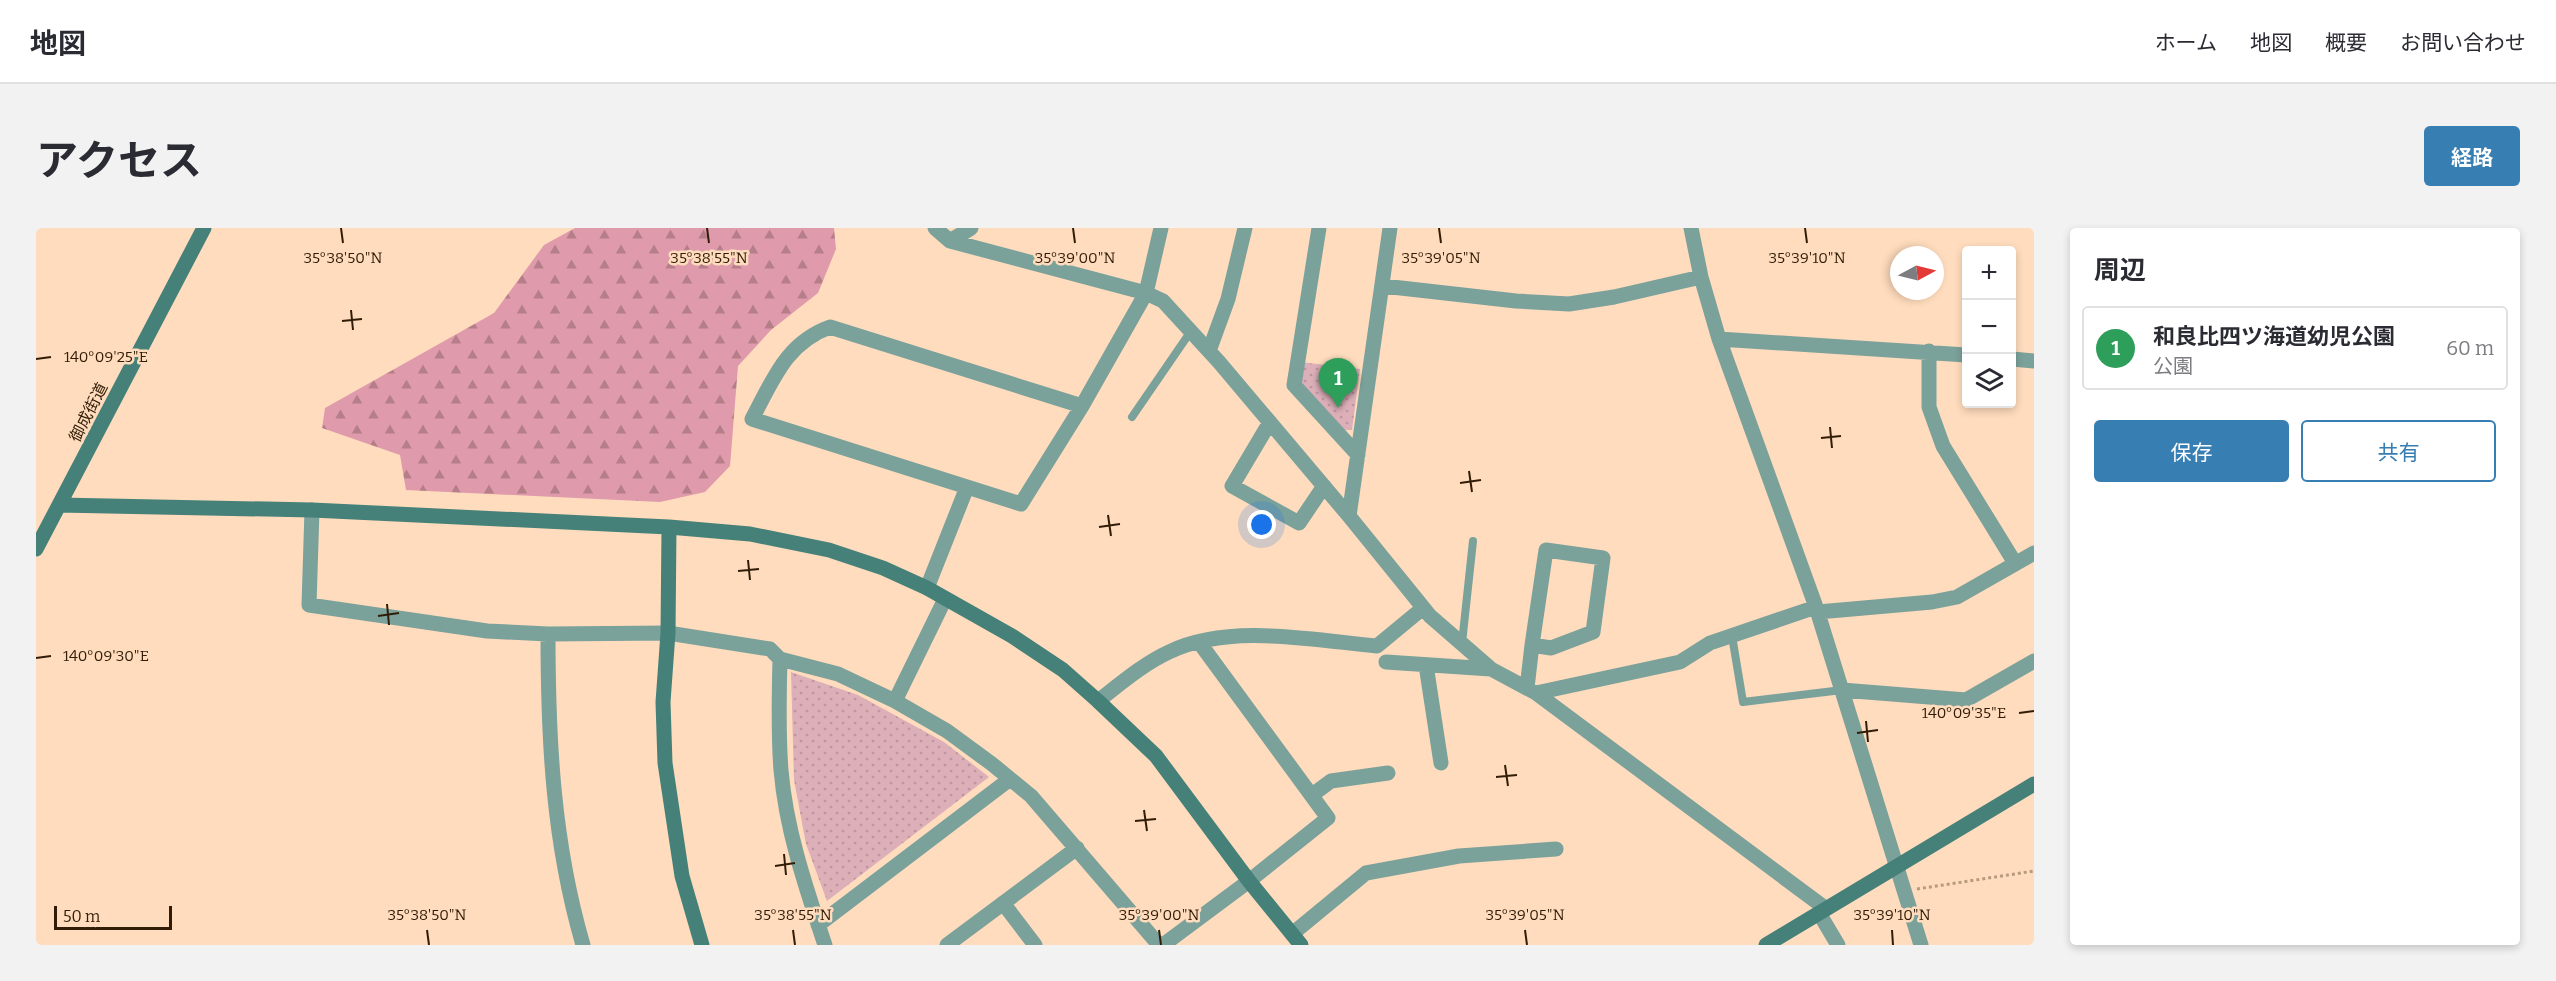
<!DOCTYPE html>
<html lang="ja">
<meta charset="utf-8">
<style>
body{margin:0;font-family:Bitter,"Noto Sans JP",serif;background:#f2f2f3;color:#2b2b33}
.controls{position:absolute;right:18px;top:18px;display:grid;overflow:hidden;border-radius:6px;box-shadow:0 3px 9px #0003}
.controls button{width:54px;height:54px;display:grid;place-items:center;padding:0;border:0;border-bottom:2px solid #e1e1e2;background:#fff;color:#2b2b33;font:30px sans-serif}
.compass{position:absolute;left:1854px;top:18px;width:54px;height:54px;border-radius:50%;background:#fff;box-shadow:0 3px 9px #0003;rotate:83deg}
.scale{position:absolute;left:18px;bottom:15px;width:118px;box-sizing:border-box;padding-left:6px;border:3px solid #311d07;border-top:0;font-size:16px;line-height:21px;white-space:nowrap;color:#311d07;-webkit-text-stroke:4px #ffdcbd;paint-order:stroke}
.you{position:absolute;left:1226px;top:297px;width:21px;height:21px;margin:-15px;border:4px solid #fff;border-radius:50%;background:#1a73e8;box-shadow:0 0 0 9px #1a73e833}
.badge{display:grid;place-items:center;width:39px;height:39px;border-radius:50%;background:#377eb3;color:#fff;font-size:20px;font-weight:700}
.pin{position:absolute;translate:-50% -50px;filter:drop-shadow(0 2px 3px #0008)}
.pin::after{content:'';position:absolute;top:32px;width:21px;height:18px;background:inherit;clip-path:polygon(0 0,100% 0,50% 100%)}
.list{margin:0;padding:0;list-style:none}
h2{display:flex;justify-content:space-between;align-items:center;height:78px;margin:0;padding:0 24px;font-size:26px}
h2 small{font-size:20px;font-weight:400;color:#7c7c81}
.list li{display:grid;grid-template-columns:39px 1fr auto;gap:18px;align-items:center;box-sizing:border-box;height:84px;margin:0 12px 12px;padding:0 12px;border:2px solid #e1e1e2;border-radius:6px}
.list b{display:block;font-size:22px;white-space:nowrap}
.list p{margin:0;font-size:20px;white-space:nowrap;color:#7c7c81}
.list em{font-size:20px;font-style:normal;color:#7c7c81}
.actions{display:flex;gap:12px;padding:18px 24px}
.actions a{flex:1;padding:14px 0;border:2px solid #377eb3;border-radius:6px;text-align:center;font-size:21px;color:#377eb3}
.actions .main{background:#377eb3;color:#fff}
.icon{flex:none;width:33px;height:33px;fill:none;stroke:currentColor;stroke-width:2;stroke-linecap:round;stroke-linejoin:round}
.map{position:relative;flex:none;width:1998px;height:717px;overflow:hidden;border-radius:6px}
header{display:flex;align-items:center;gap:36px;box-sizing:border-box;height:84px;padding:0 30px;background:#fff;border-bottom:2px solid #e1e1e2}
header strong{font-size:28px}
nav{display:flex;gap:33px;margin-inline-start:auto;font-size:21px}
.intro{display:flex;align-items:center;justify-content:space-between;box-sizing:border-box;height:144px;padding:0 36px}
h1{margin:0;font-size:42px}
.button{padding:15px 27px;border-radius:6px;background:#377eb3;color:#fff;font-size:21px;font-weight:700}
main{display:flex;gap:36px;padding:0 36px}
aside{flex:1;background:#fff;border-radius:6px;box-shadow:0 3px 9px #0003}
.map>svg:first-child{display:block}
.forest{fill:url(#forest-firs)}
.park{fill:url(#park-dots)}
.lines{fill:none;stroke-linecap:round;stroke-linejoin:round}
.path{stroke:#b89a7e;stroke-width:3;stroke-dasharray:3 3;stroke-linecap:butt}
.lane{stroke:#7ba19b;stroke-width:8}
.street{stroke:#7ba19b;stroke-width:15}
.secondary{stroke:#458179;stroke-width:15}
.ticks{fill:none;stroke:#311d07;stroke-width:2}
.labels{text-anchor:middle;stroke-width:5;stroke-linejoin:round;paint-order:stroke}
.street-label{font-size:16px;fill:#311d07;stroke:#ffdcbd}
.ticks-label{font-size:15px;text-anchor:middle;fill:#311d07;stroke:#ffdcbd;stroke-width:5;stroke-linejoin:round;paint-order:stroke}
</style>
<header>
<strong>地図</strong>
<nav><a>ホーム</a><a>地図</a><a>概要</a><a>お問い合わせ</a></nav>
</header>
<div class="intro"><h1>アクセス</h1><a class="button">経路</a></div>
<main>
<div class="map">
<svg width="1998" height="717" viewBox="0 0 1998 717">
<defs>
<pattern id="forest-firs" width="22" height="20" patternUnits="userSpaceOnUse" patternTransform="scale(1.5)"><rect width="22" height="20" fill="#df9bab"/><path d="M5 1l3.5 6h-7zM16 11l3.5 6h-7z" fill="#b57e89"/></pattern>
<pattern id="park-dots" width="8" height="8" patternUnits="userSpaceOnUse" patternTransform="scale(1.5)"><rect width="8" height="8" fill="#dcafb9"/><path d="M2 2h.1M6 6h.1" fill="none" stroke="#bd969e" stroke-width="1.8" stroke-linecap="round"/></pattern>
</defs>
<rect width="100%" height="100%" fill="#ffdcbd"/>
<path class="forest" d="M539,0H798L800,21L782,65L735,102L702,138L694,238L669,264L624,274L370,262L364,227L286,200L289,180L458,85L508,17Z"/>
<path class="park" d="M1264,134L1324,141L1316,202H1303L1266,158Z
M755,444L822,467L908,514L953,549L791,673L770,616L758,552Z"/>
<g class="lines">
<path class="path" d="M1881,661L1998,643"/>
<path class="lane" d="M1096,189L1155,103
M1696,408L1707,474L1806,462
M1426,415L1437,313"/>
<path class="street" d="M899,0L914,13L1110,65L1127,73L1183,134L1313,288L1394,388L1455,441L1500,465L1789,680
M1283,0L1258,157L1322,227
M1655,0L1665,49L1683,111L1780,379L1885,717
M914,13L935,0
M1347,58L1480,73L1533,76L1578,69L1665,49
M1683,111L1930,127
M1173,123L1192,71L1209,0
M1893,123V179L1907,218L1979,335
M1976,131L1998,133
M1046,178L794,99C750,115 737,152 716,191L985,276L1046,178L1110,65L1125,0
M1234,194L1196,258L1263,295L1288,258
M276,282L273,377L451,403L512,406L632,405L734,421L744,431L802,446L859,473L911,503L956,536L995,568L1123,717
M1313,288L1354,0
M891,360L931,259
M1782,384L1896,374L1921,369L1998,325
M512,406C512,513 517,614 547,717
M744,431C743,468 742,505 745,542C750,602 770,660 789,717
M1350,434L1455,441
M1390,437L1405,535
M1491,460L1496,417L1515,420L1557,404L1567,330L1510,322L1496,417
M1806,462L1930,472L1998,433
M1500,465L1644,434L1674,415L1780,379
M859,473L909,371
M1062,473C1084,456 1107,436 1133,424C1193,395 1277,412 1341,418L1387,380
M1276,567L1295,553L1352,545
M967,675L999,717
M1783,685L1802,717
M782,697L974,551
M1256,706L1330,645L1423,628L1520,621
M911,717L1041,620
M1127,717L1213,653L1292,590L1163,414"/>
<path class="secondary" d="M23,277L276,282L633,299L714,306L793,322L847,340L891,360L976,408L1027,442L1062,473L1120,528L1213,653L1265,717
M633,299L632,405L627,474L629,535L646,648L666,717
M0,321L168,0
M1730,717L1998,556"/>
</g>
<path class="ticks" d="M305,0L307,15M671,0L673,15M1037,0L1039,15M1403,0L1405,15M1769,0L1771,15M315,82L317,102M306,93L326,91M0,131L15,129M1794,199L1796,220M1785,210L1805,208M1433,243L1436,264M1424,255L1445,252M1072,287L1075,308M1063,299L1084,296M712,332L714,352M702,343L723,341M351,376L353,397M342,388L363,385M0,430L15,428M1983,485L1998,483M1830,493L1832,514M1821,505L1842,502M1469,537L1472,558M1460,549L1481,547M1108,582L1111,603M1099,593L1120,591M748,626L750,647M739,638L759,635M391,702L393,717M757,702L759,717M1123,702L1125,717M1489,702L1491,717M1856,702L1857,717"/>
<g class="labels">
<g class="street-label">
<text transform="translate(52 184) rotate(-63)" y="6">御成街道</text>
</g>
</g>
<g class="ticks-label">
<text x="307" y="35">35°38'50"N</text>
<text x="673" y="35">35°38'55"N</text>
<text x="1039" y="35">35°39'00"N</text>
<text x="1405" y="35">35°39'05"N</text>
<text x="1771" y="35">35°39'10"N</text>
<text x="70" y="134">140°09'25"E</text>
<text x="70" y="433">140°09'30"E</text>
<text x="1928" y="490">140°09'35"E</text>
<text x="391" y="692">35°38'50"N</text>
<text x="757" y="692">35°38'55"N</text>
<text x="1123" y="692">35°39'00"N</text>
<text x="1489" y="692">35°39'05"N</text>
<text x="1856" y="692">35°39'10"N</text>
</g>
</svg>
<div class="controls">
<button>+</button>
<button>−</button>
<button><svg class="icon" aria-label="layers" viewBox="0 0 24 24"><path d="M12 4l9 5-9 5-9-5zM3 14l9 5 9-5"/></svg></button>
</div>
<svg class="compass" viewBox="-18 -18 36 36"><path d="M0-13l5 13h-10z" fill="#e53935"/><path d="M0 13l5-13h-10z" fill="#7c7c81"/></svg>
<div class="scale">50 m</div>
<div class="you"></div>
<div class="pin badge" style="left:1302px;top:180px;background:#2e9e5b">1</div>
</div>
<aside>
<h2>周辺<small></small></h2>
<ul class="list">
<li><span class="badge" style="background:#2e9e5b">1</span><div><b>和良比四ツ海道幼児公園</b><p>公園</p></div><em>60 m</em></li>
</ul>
<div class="actions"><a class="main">保存</a><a>共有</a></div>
</aside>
</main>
